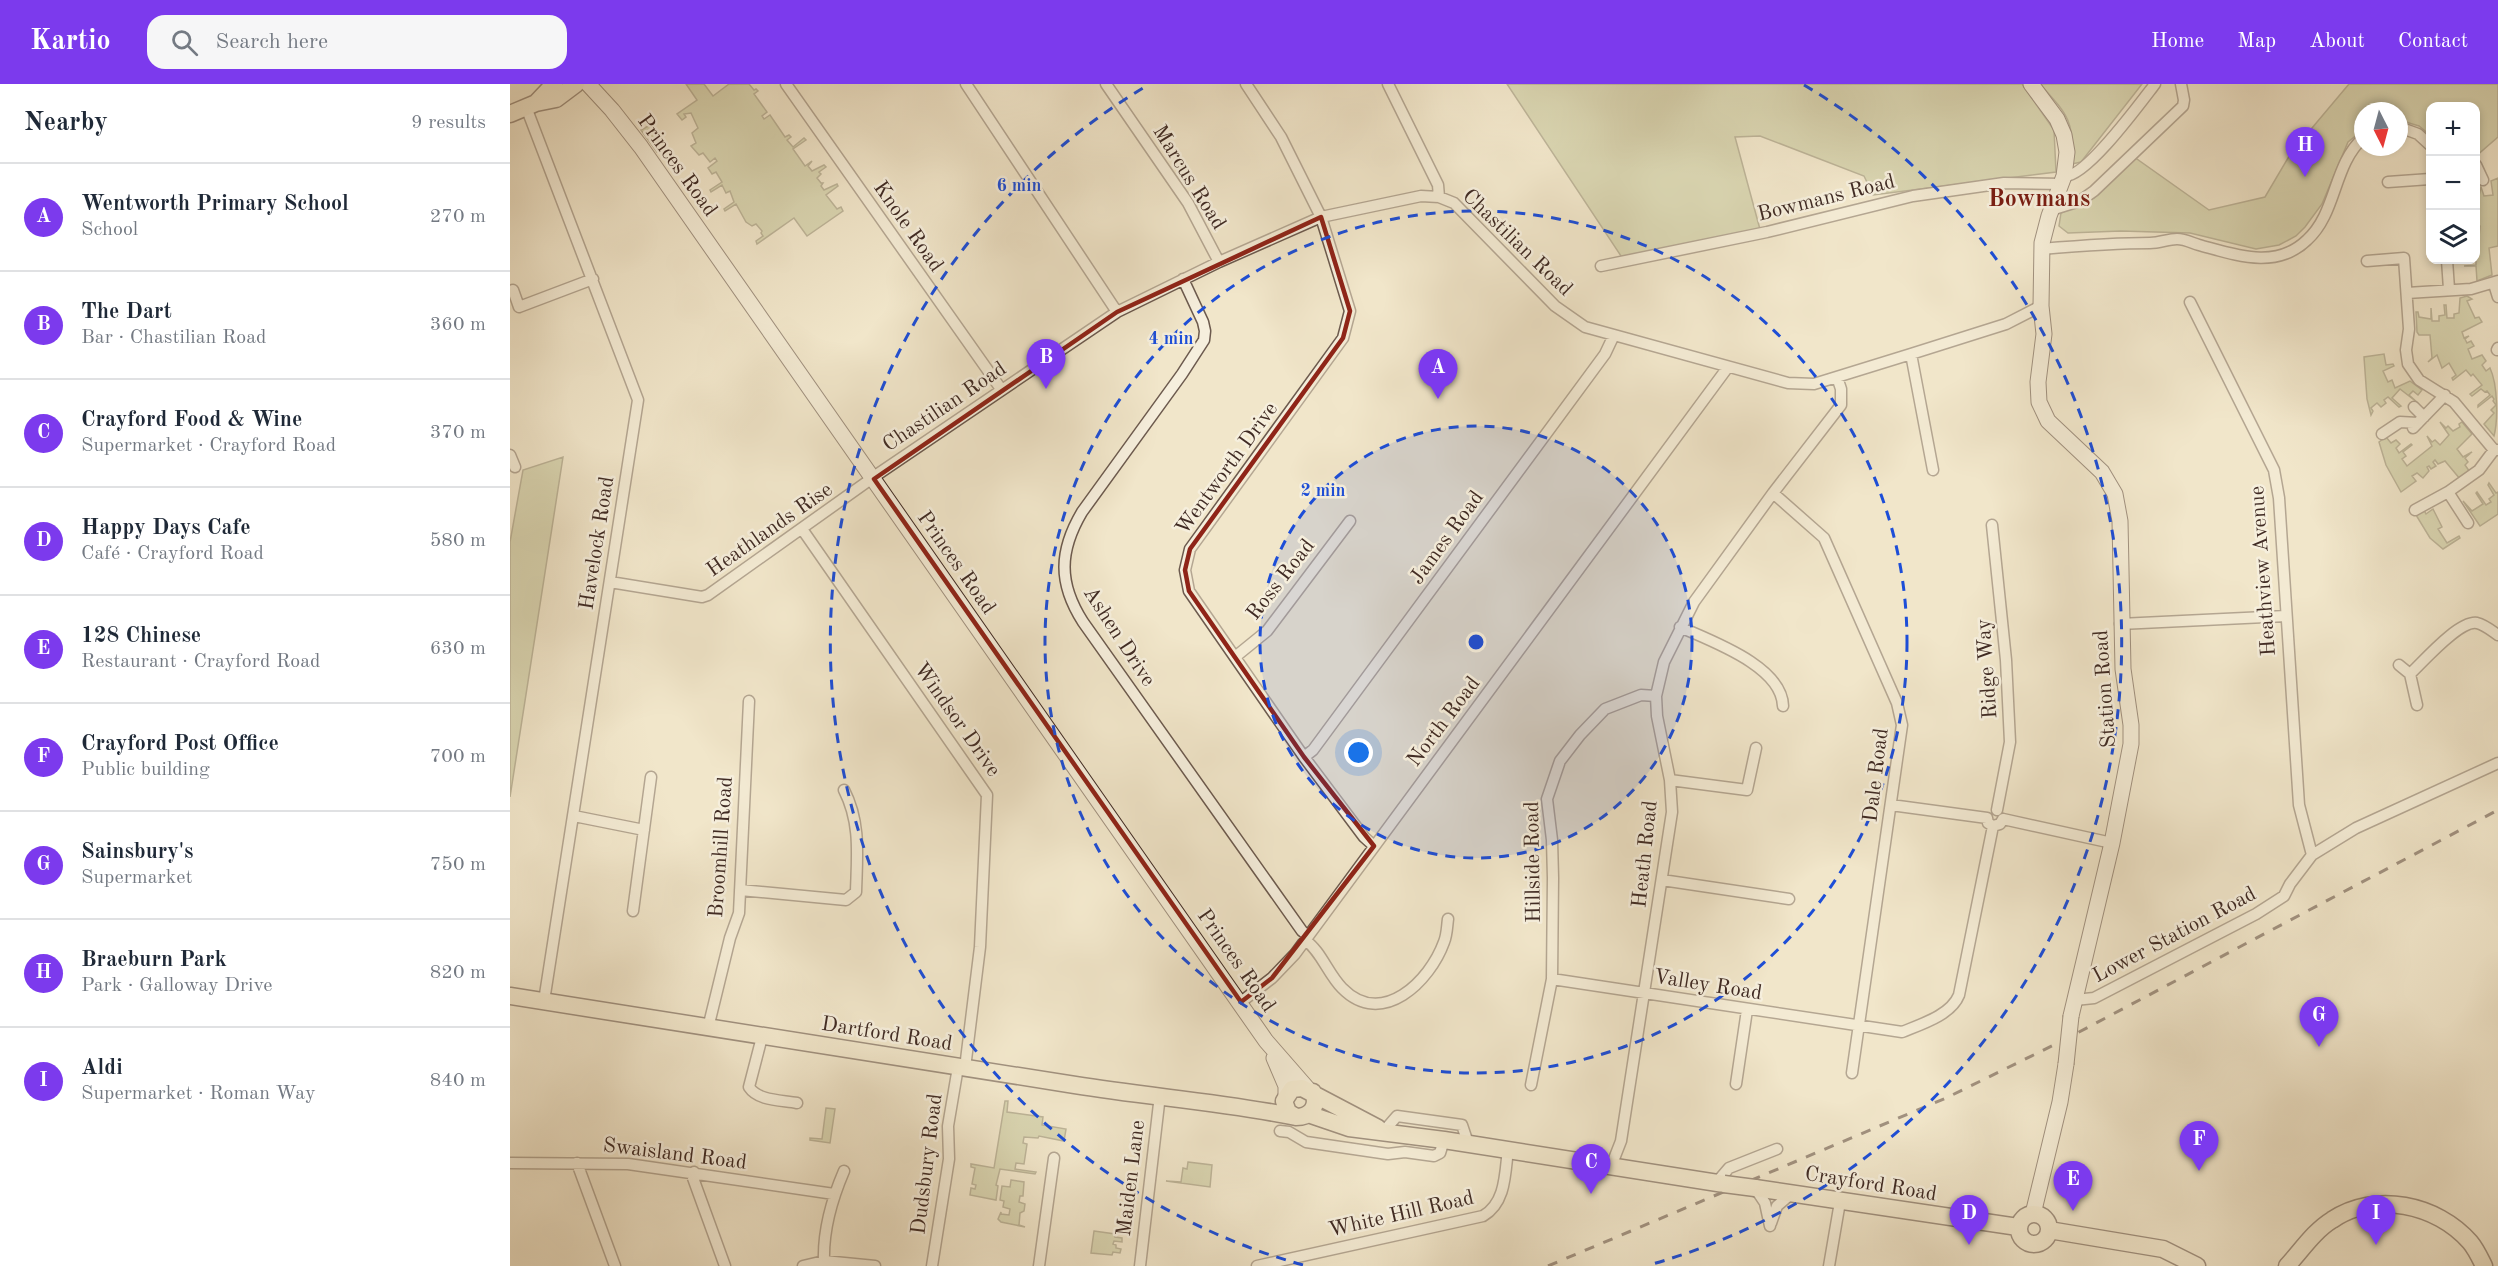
<!DOCTYPE html>
<meta charset="utf-8">
<style>
body{margin:0;font-family:"Old Standard TT",serif;background:#f6f6f7;color:#1f2937}
.controls{position:absolute;right:18px;top:18px;display:grid;overflow:hidden;border-radius:12px;box-shadow:0 3px 9px #0003}
.controls button{width:54px;height:54px;display:grid;place-items:center;padding:0;border:0;border-bottom:2px solid #e0e1e3;background:#fff;color:#1f2937;font:30px sans-serif}
.compass{position:absolute;left:1844px;top:18px;width:54px;height:54px;border-radius:50%;background:#fff;box-shadow:0 3px 9px #0003;rotate:174deg}
.you{position:absolute;left:849px;top:669px;width:21px;height:21px;margin:-15px;border:4px solid #fff;border-radius:50%;background:#1a73e8;box-shadow:0 0 0 9px #1a73e833}
.badge{display:grid;place-items:center;width:39px;height:39px;border-radius:50%;background:#7c3aed;color:#fff;font-size:20px;font-weight:700}
.pin{position:absolute;translate:-50% -50px;filter:drop-shadow(0 2px 3px #0008)}
.pin::after{content:'';position:absolute;top:32px;width:21px;height:18px;background:inherit;clip-path:polygon(0 0,100% 0,50% 100%)}
.list{margin:0;padding:0;list-style:none}
h2{display:flex;justify-content:space-between;align-items:center;height:78px;margin:0;padding:0 24px;font-size:26px}
h2 small{font-size:20px;font-weight:400;color:#747a83}
.list li{display:grid;grid-template-columns:39px 1fr auto;gap:18px;align-items:center;box-sizing:border-box;height:108px;padding:0 24px;border-top:2px solid #e0e1e3}
.list b{display:block;font-size:22px;white-space:nowrap}
.list p{margin:0;font-size:20px;white-space:nowrap;color:#747a83}
.list em{font-size:20px;font-style:normal;color:#747a83}
.icon{flex:none;width:33px;height:33px;fill:none;stroke:currentColor;stroke-width:2;stroke-linecap:round;stroke-linejoin:round}
.map{position:relative;flex:none;width:1988px;height:1182px;overflow:hidden}
header{display:flex;align-items:center;gap:36px;box-sizing:border-box;height:84px;padding:0 30px;background:#7c3aed;color:#fff}
header strong{font-size:28px}
nav{display:flex;gap:33px;margin-inline-start:auto;font-size:21px}
.search{width:420px;height:54px;background:#f6f6f7;display:flex;align-items:center;gap:15px;box-sizing:border-box;padding:0 21px;border-radius:18px;color:#747a83;font-size:22px}
main{display:flex}
aside{flex:1;background:#fff}
.map>svg:first-child{display:block}
.green{fill:#bec494;stroke:#7f785c;stroke-width:1.5}
.lines{fill:none;stroke-linecap:round;stroke-linejoin:round}
.street-casing{stroke:#6c5a4e;stroke-width:13}
.secondary-casing{stroke:#402b24;stroke-width:17}
.primary-casing{stroke:#402b24;stroke-width:19}
.street{stroke:#f6efdd;stroke-width:10}
.secondary{stroke:#f6efdd;stroke-width:15}
.primary{stroke:#f1e6ca;stroke-width:16}
.rail{stroke:#402b24;stroke-width:3;stroke-dasharray:10 10;stroke-linecap:butt}
.secondary-bridge-casing{stroke:#402b24;stroke-width:17;stroke-linecap:butt}
.primary-bridge-casing{stroke:#402b24;stroke-width:19;stroke-linecap:butt}
.secondary-bridge{stroke:#f6efdd;stroke-width:15}
.primary-bridge{stroke:#f1e6ca;stroke-width:16}
.marked{fill:none;stroke:#8f2418;stroke-width:4.5;stroke-linejoin:round}
.ring{fill:none;stroke:#1d4ed8;stroke-width:3;stroke-dasharray:10 8}
.labels{text-anchor:middle;stroke-width:5;stroke-linejoin:round;paint-order:stroke}
.street-label{font-size:21px;fill:#402b24;stroke:#f6efdd}
.quarter-label{font-size:24px;font-weight:bold;fill:#7a1f14;stroke:#f6efdd}
.centre{fill:#1d4ed8;stroke:#f6efdd;stroke-width:3}
.ring-label{font-size:18px;text-anchor:middle;font-weight:bold;fill:#1d4ed8;stroke:#f6efdd;stroke-width:5;stroke-linejoin:round;paint-order:stroke}
</style>
<header>
<strong>Kartio</strong>
<div class="search"><svg class="icon" aria-label="search" viewBox="0 0 24 24"><circle cx="10" cy="10" r="6"/><path d="M15 15l6 6"/></svg>Search here</div>
<nav><a>Home</a><a>Map</a><a>About</a><a>Contact</a></nav>
</header>
<main>
<aside>
<h2>Nearby<small>9 results</small></h2>
<ul class="list">
<li><span class="badge">A</span><div><b>Wentworth Primary School</b><p>School</p></div><em>270 m</em></li>
<li><span class="badge">B</span><div><b>The Dart</b><p>Bar · Chastilian Road</p></div><em>360 m</em></li>
<li><span class="badge">C</span><div><b>Crayford Food &amp; Wine</b><p>Supermarket · Crayford Road</p></div><em>370 m</em></li>
<li><span class="badge">D</span><div><b>Happy Days Cafe</b><p>Café · Crayford Road</p></div><em>580 m</em></li>
<li><span class="badge">E</span><div><b>128 Chinese</b><p>Restaurant · Crayford Road</p></div><em>630 m</em></li>
<li><span class="badge">F</span><div><b>Crayford Post Office</b><p>Public building</p></div><em>700 m</em></li>
<li><span class="badge">G</span><div><b>Sainsbury's</b><p>Supermarket</p></div><em>750 m</em></li>
<li><span class="badge">H</span><div><b>Braeburn Park</b><p>Park · Galloway Drive</p></div><em>820 m</em></li>
<li><span class="badge">I</span><div><b>Aldi</b><p>Supermarket · Roman Way</p></div><em>840 m</em></li>
</ul>
</aside>
<div class="map">
<svg width="1988" height="1182" viewBox="0 0 1988 1182">
<rect width="100%" height="100%" fill="#f1e6ca"/>
<filter id="stains"><feTurbulence type="fractalNoise" baseFrequency=".00333" numOctaves="4"/><feColorMatrix values="0 0 0 0 .2 0 0 0 0 .09 0 0 0 0 .02 0 0 0 .5 -.17"/></filter>
<radialGradient id="worn" r=".72"><stop offset=".6" stop-color="#630" stop-opacity="0"/><stop offset="1" stop-color="#630" stop-opacity=".3"/></radialGradient>
<path class="green" d="M176,0H194L203,12L219,0H239L244,6L246,5L248,7L244,10L257,28L252,32L254,35L260,31L275,53L279,51L281,53L277,56L283,63L294,54L296,56L283,65L295,82L302,77L298,82L302,87L314,81L316,83L309,88L311,90L307,94L311,99H313L311,102L314,106L327,100L328,102L316,111L327,125L331,123L333,127L297,152L284,134L247,160L246,157L253,152L251,149L252,147L246,140L242,142L236,138L226,120L215,127L214,125L224,118L220,107L216,109L212,101L201,108L200,106L212,98L206,88L202,90L198,84L207,77L205,74L200,78L193,69L189,71L181,62L186,59L182,49L188,44L181,29L174,30L176,33L172,36L167,30L187,16Z
M997,0H1512L1544,46L1546,88L1363,111L1354,92L1250,52L1225,53L1251,149L1113,175Z
M1530,0H1632L1571,78L1562,80C1565,37 1557,30 1530,0Z
M1839,0H1988V53L1966,72V22H1920V51L1909,42L1889,36V27H1853V46L1838,58L1812,120L1795,143L1786,152L1769,161L1746,165L1680,149L1611,147L1558,149L1549,142L1551,129L1584,114L1624,73L1699,126L1755,113L1781,69Z
M140,41L155,63L147,68L131,46Z
M1988,94V162L1979,164L1982,191L1967,197L1966,182H1954L1966,181V153H1969L1970,142L1966,141L1967,126L1966,113L1969,112L1971,103L1974,112L1983,111L1981,97Z
M1957,212L1962,215L1957,217L1965,234L1969,233L1972,238L1952,248L1954,254L1959,252L1955,255L1957,259L1961,257L1964,262L1958,265L1962,275L1972,271L1976,277L1972,281L1976,287L1980,284C1988,301 1988,337 1984,352L1974,340L1984,329L1981,326L1986,321L1983,317L1984,315L1982,312L1968,323V321L1980,311L1977,307L1975,308L1971,305L1962,312L1960,310L1972,301L1963,290L1961,292L1956,286L1943,296L1942,294L1946,291L1939,279L1932,284L1927,271L1918,278L1922,274L1920,251H1909L1907,248L1906,228H1908L1909,233L1921,235V224L1922,237H1929V232L1935,231L1934,221H1936L1937,234H1944V230L1949,229L1950,214Z
M1874,270L1876,281L1883,280L1884,282L1873,287L1878,298L1882,296L1885,304L1900,297L1912,306L1908,311L1903,307L1899,311L1908,319L1890,305L1882,314L1891,322L1889,323L1878,313L1874,316L1876,319L1871,323L1867,319L1861,324L1863,327L1861,331L1857,315L1854,273Z
M1930,338L1936,344L1938,342L1943,347L1950,343L1949,340L1952,338L1962,350L1947,365L1953,373L1962,368L1955,374L1958,378L1955,381L1960,388L1950,395L1935,377L1928,380L1925,376L1923,378L1926,382L1921,385L1919,382L1917,383L1919,387L1913,394L1907,389L1902,392L1906,397L1891,408L1876,381L1869,358L1876,353L1881,359L1886,356L1890,360L1886,364L1889,369L1901,360L1902,361L1893,368L1896,372L1892,375L1897,382L1922,362L1917,352L1922,358L1925,356L1930,361L1939,351Z
M53,373L0,713V458L13,386Z
M1979,399L1986,409L1988,408V430L1970,442L1953,417L1962,427L1973,420L1966,409L1967,408L1976,421L1981,418L1979,415L1984,411L1978,401Z
M1923,425L1932,443L1928,445L1937,459L1949,452L1950,454L1933,465L1920,454L1906,431L1914,426L1916,430Z
M495,1017H498L497,1028L533,1033L532,1041L556,1045L554,1057L529,1052L528,1054L514,1053L513,1059L517,1060L514,1080L506,1079L505,1085L526,1088L525,1090L490,1085L486,1101L488,1102L486,1116L460,1111L461,1104L465,1105L466,1101L462,1100L465,1084L461,1083V1080L484,1084Z
M316,1024L325,1025L320,1059L300,1056V1054L312,1055Z
M678,1078L702,1081L700,1103L656,1097L671,1098L673,1084L677,1085Z
M501,1096L514,1098L513,1112H510L509,1118L515,1120L514,1127L510,1129L509,1141L515,1143L491,1138L488,1135L491,1128V1130L499,1131L500,1125L493,1123L494,1117L490,1116L492,1102L500,1103Z
M584,1147L605,1150V1153L612,1154V1158L604,1157L603,1160L606,1161V1164L611,1165L610,1169L603,1168L602,1171L581,1169Z"/>
<g class="lines">
<g class="street-casing">
<path id="street" d="M276,0L491,305
M456,0L607,228
M596,0L678,119L709,178
M736,0L771,53L811,133L840,227L833,254L680,465L675,486L679,507L794,673L854,753L864,762
M878,0L928,101L929,113
M16,23L128,316L34,917
M1889,43L1908,50L1920,61
M1966,81L1973,96
M1554,92C1575,95 1631,18 1645,0
M1878,98L1920,95
M1541,126L1570,117L1584,107L1673,22L1674,16L1671,0
M1531,165C1567,162 1604,159 1640,159C1650,159 1658,155 1667,155C1675,155 1682,159 1689,161C1726,171 1766,186 1797,156C1827,129 1823,81 1853,54
M1937,176L1939,205
M1857,177L1894,174L1899,245L1896,266L1898,280L1909,296L1944,318L1984,366H1988
M1091,182L1257,148L1403,112L1494,99L1552,100
M673,195L693,238L695,247L694,256L672,290L572,428C549,467 548,499 573,538L792,847L798,852
M1984,200L1988,213
M3,206L9,223L83,195
M1897,209L1961,205L1988,197
M1680,218L1764,386L1769,414L1789,721L1802,771
M1987,266L1988,264
M1401,270L1423,386
M1904,323L1914,333
M1903,344L1935,311
M1872,350L1890,338L1908,339
M0,371L5,383
M1263,409L1314,454L1387,619L1392,641L1342,989
M1905,426L1938,408
M1958,439L1938,408L1969,386L1984,366
M1482,441L1496,576L1500,658L1487,726
M292,445L477,711L470,863L455,984
M100,498L192,513L198,511L368,390L607,228L709,178L811,133L911,112L929,113L944,119L1045,222L1075,243L1278,299L1304,300L1401,270L1496,240L1531,222
M1610,540L1776,532
M1170,543C1201,557 1272,582 1273,622
M725,573L757,547L840,437
M1889,581L1900,590
M1907,621L1900,590C1913,578 1949,536 1967,539C1975,541 1982,547 1988,551
M794,673L803,666L1095,270L1104,251
M1160,696L1237,706L1246,664
M1381,721L1477,734L1478,739L1483,742L1490,740L1493,735
M64,732L134,746
M1493,735L1602,759
M1152,796L1279,815
M230,806L336,816L346,808C347,772 351,739 334,706
M123,827L141,693
M795,856C811,867 818,890 832,904C872,945 920,897 934,858C937,851 937,842 938,835
M1042,895L1392,948C1412,940 1441,931 1449,911L1483,742
M1565,916L1584,914L1746,830L1774,812L1780,800L1802,771L1846,744L1988,679
M731,918L762,894L785,870L1218,283
M198,944L220,854L229,829L239,617
M252,953L239,1003C248,1017 271,1016 287,1019
M1226,1000L1237,926
M1021,1001L1042,895L1043,794L1042,756L1037,715L1050,677L1070,651L1095,625L1131,611L1146,612
M770,1047L779,1048L796,1058L878,1070L895,1068L924,1072L930,1069L934,1056
M874,1047L887,1032L952,1041L958,1059
M0,1079L118,1080L324,1110
M67,1079L105,1182
M1102,1080L1111,1057L1162,728L1160,696L1147,632L1146,612L1154,578L1184,518L1263,409L1331,321V305L1327,293
M184,1088L183,1094L215,1182
M1207,1098L1219,1084L1267,1065
M1245,1104L1255,1119L1260,1142
M1261,1139L1267,1122L1281,1110
M314,1177C313,1147 322,1115 334,1087
M293,1182L314,1177L365,1182
M422,1182L439,1075L438,1042L448,983
M529,1182L544,1074
M630,1182L650,1011
M747,1182L973,1132C996,1119 995,1089 998,1065
M1319,1182L1330,1118"/>
</g>
<g class="secondary-casing">
<path id="secondary" d="M78,0L102,26L131,63L756,957L797,1004
M1521,0L1547,35L1554,51L1557,68L1554,92L1539,132L1532,159L1531,222L1534,250L1528,298L1529,318L1538,337L1592,388L1605,410L1610,437L1613,585L1621,641V660L1602,759L1561,932
M764,974L776,1002V1011
M1523,1130L1550,1018L1556,980"/>
</g>
<g class="primary-casing">
<path id="primary" d="M26,19L44,0
M0,30L26,19L46,15L66,0
M0,912C189,941 377,971 565,1001C639,1013 713,1018 786,1033C800,1033 809,1023 803,1008
M798,1030L839,1044L934,1056L1214,1100
M786,1033L778,1028L774,1017L782,1005L792,1004L868,1044
M1245,1104L1508,1143
M1509 1145a15 15 0 1 1 30 0a15 15 0 1 1-30 0Z
M1539,1146L1653,1165L1687,1182
M1777,1182C1791,1167 1804,1147 1822,1136C1865,1107 1927,1120 1960,1158C1966,1165 1970,1174 1974,1182"/>
</g>
<use href="#street" class="street"/>
<use href="#secondary" class="secondary"/>
<use href="#primary" class="primary"/>
<path class="rail" d="M1038,1182L1436,1014L1554,956L1988,726"/>
<g class="secondary-bridge-casing">
<path id="secondary-bridge" d="M1556,980L1561,932"/>
</g>
<g class="primary-bridge-casing">
<path id="primary-bridge" d="M1214,1100L1245,1104"/>
</g>
<use href="#secondary-bridge" class="secondary-bridge"/>
<use href="#primary-bridge" class="primary-bridge"/>
</g>
<path d="M0 0H1988V1182H0ZM811,133L840,227L833,254L680,465L675,486L679,507L794,673L864,762L762,894L731,918L364,395L607,228Z" fill="#f1e6ca" fill-opacity=".55" fill-rule="evenodd"/>
<path class="marked" d="M811,133L840,227L833,254L680,465L675,486L679,507L794,673L864,762L762,894L731,918L364,395L607,228Z"/>
<circle cx="966" cy="558" r="216" fill="#1d4ed8" fill-opacity=".12"/>
<g class="ring">
<circle cx="966" cy="558" r="216"/>
<circle cx="966" cy="558" r="431"/>
<path d="M793 1181A647 647 0 0 1 638 1M1294 1A647 647 0 0 1 1139 1181"/>
</g>
<g class="labels">
<g class="street-label">
<text transform="translate(168 81) rotate(54)" y="7">Princes Road</text>
<text transform="translate(680 93) rotate(58)" y="7">Marcus Road</text>
<text transform="translate(1316 113) rotate(-14)" y="7">Bowmans Road</text>
<text transform="translate(399 142) rotate(55)" y="7">Knole Road</text>
<text transform="translate(1008 158) rotate(44)" y="7">Chastilian Road</text>
<text transform="translate(434 322) rotate(-34)" y="7">Chastilian Road</text>
<text transform="translate(716 384) rotate(-54)" y="7">Wentworth Drive</text>
<text transform="translate(259 445) rotate(-35)" y="7">Heathlands Rise</text>
<text transform="translate(936 453) rotate(-54)" y="7">James Road</text>
<text transform="translate(86 459) rotate(-81)" y="7">Havelock Road</text>
<text transform="translate(447 478) rotate(55)" y="7">Princes Road</text>
<text transform="translate(1752 487) rotate(-94)" y="7">Heathview Avenue</text>
<text transform="translate(770 495) rotate(-52)" y="7">Ross Road</text>
<text transform="translate(610 552) rotate(57)" y="7">Ashen Drive</text>
<text transform="translate(1476 585) rotate(-94)" y="7">Ridge Way</text>
<text transform="translate(1594 605) rotate(-94)" y="7">Station Road</text>
<text transform="translate(448 635) rotate(55)" y="7">Windsor Drive</text>
<text transform="translate(933 637) rotate(-53)" y="7">North Road</text>
<text transform="translate(1365 691) rotate(-83)" y="7">Dale Road</text>
<text transform="translate(210 763) rotate(-86)" y="7">Broomhill Road</text>
<text transform="translate(1134 770) rotate(-84)" y="7">Heath Road</text>
<text transform="translate(1022 778) rotate(-91)" y="7">Hillside Road</text>
<text transform="translate(1664 850) rotate(-28)" y="7">Lower Station Road</text>
<text transform="translate(727 876) rotate(55)" y="7">Princes Road</text>
<text transform="translate(1198 900) rotate(9)" y="7">Valley Road</text>
<text transform="translate(377 949) rotate(9)" y="7">Dartford Road</text>
<text transform="translate(165 1069) rotate(7)" y="7">Swaisland Road</text>
<text transform="translate(416 1080) rotate(-83)" y="7">Dudsbury Road</text>
<text transform="translate(620 1094) rotate(-83)" y="7">Maiden Lane</text>
<text transform="translate(1361 1099) rotate(9)" y="7">Crayford Road</text>
<text transform="translate(891 1129) rotate(-13)" y="7">White Hill Road</text>
</g>
<g class="quarter-label">
<text x="1529" y="122">Bowmans</text>
</g>
</g>
<circle cx="966" cy="558" r="9" class="centre"/>
<g class="ring-label">
<text x="509" y="107">6 min</text>
<text x="661" y="260">4 min</text>
<text x="813" y="412">2 min</text>
</g>
<rect width="100%" height="100%" filter="url(#stains)"/>
<rect width="100%" height="100%" fill="url(#worn)"/>
</svg>
<div class="controls">
<button>+</button>
<button>−</button>
<button><svg class="icon" aria-label="layers" viewBox="0 0 24 24"><path d="M12 4l9 5-9 5-9-5zM3 14l9 5 9-5"/></svg></button>
</div>
<svg class="compass" viewBox="-18 -18 36 36"><path d="M0-13l5 13h-10z" fill="#e53935"/><path d="M0 13l5-13h-10z" fill="#747a83"/></svg>
<div class="you"></div>
<div class="pin badge" style="left:928px;top:315px">A</div>
<div class="pin badge" style="left:536px;top:305px">B</div>
<div class="pin badge" style="left:1081px;top:1110px">C</div>
<div class="pin badge" style="left:1459px;top:1161px">D</div>
<div class="pin badge" style="left:1563px;top:1127px">E</div>
<div class="pin badge" style="left:1689px;top:1087px">F</div>
<div class="pin badge" style="left:1809px;top:963px">G</div>
<div class="pin badge" style="left:1795px;top:93px">H</div>
<div class="pin badge" style="left:1866px;top:1161px">I</div>
</div>
</main>
